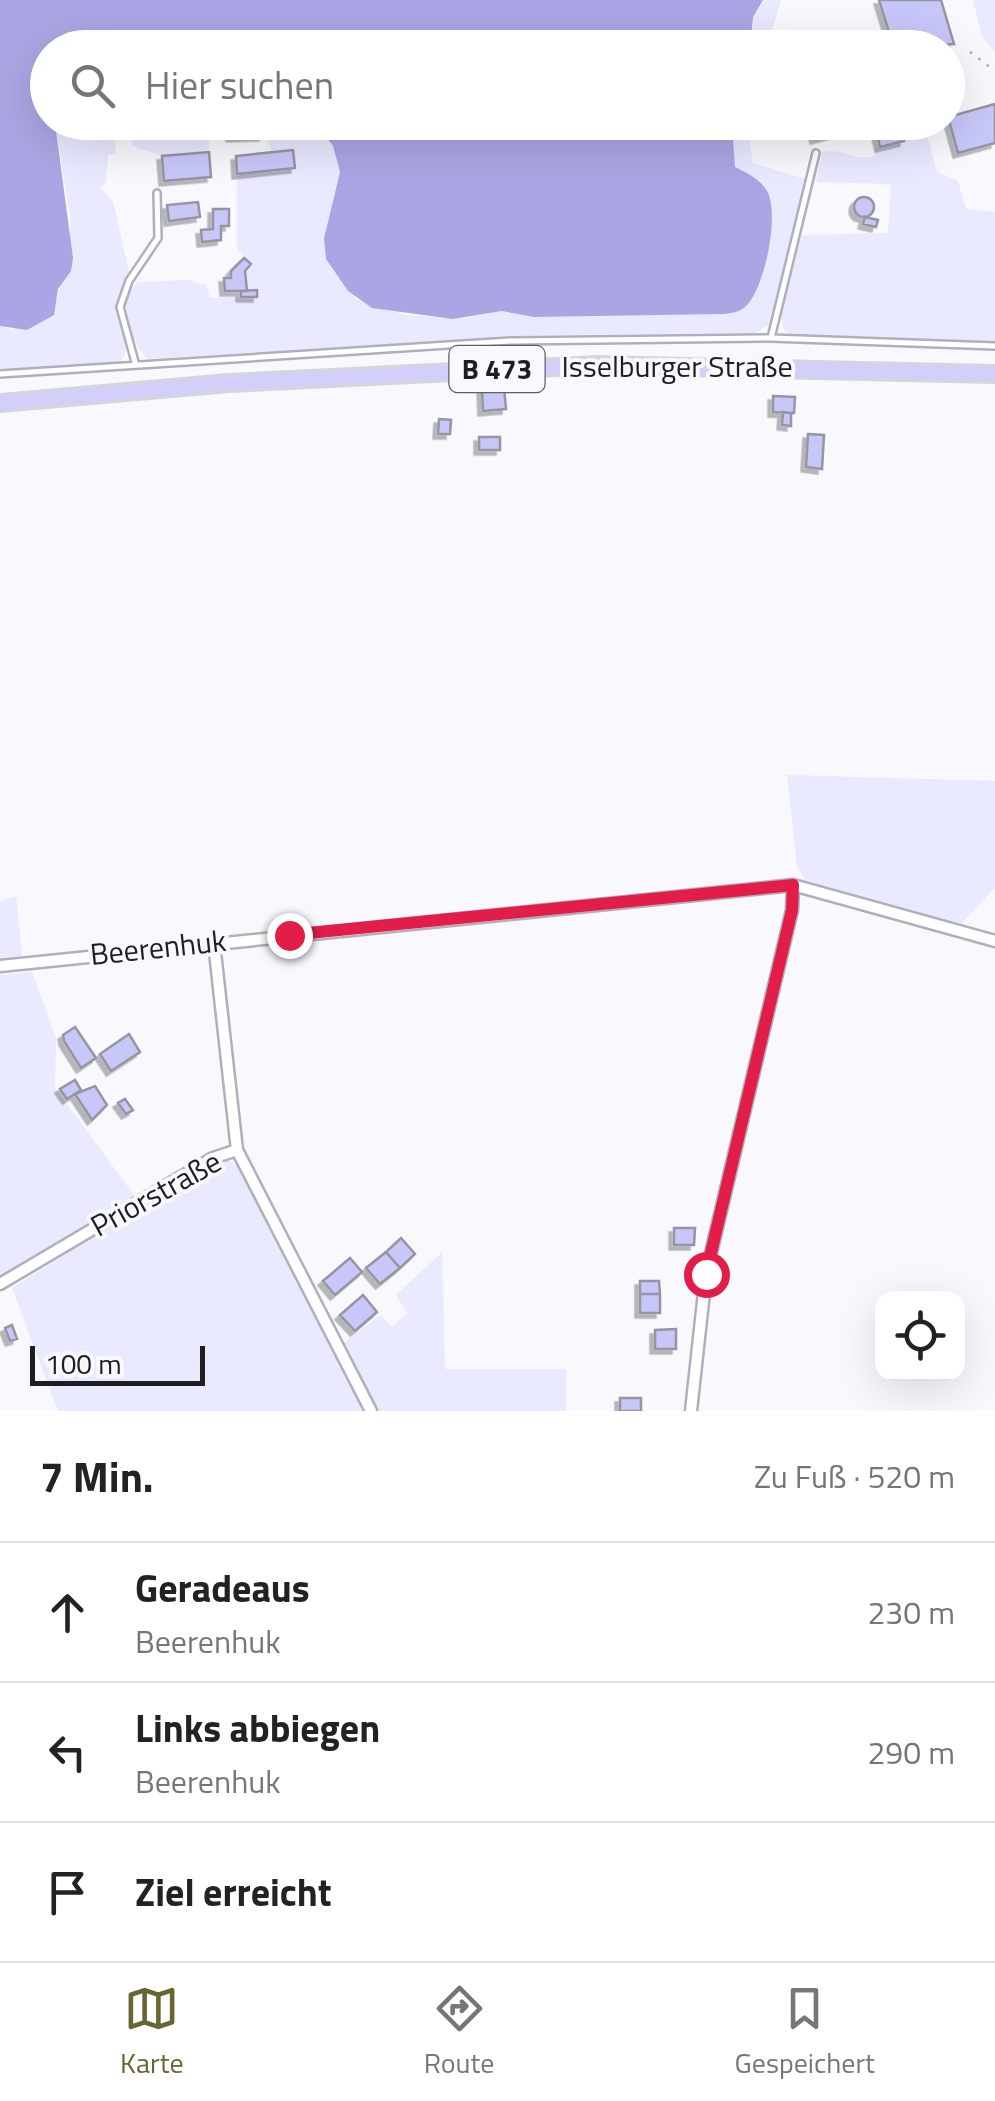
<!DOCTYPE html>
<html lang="de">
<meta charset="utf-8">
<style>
body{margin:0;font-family:"Titillium Web",sans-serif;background:#f6f6f6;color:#222}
.controls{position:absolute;right:30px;bottom:30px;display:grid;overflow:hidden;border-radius:20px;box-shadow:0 10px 40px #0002}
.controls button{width:90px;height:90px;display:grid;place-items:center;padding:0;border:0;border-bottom:2px solid #e0e0e0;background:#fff;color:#222;font:50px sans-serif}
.scale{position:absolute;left:30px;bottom:25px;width:175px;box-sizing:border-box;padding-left:10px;border:5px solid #1e1e22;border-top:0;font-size:28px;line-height:35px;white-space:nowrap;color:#1e1e22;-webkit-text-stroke:8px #f8f8fd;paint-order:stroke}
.stop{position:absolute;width:30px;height:30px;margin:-22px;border:8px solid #e11d48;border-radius:50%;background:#fff}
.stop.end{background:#e11d48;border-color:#fff;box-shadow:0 2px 10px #0008}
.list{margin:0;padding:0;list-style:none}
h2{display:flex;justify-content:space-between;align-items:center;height:130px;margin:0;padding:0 40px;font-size:42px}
h2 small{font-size:32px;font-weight:400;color:#767676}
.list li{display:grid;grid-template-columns:65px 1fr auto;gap:30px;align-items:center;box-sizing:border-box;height:140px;padding:0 40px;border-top:2px solid #e0e0e0}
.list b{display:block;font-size:38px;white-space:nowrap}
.list p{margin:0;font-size:32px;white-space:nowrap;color:#767676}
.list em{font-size:32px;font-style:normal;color:#767676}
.icon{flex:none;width:55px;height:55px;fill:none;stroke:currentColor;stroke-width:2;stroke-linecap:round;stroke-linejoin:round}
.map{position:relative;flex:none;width:995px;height:1411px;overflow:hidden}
.search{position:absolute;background:#fff;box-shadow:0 10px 40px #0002;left:30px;right:30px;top:30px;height:110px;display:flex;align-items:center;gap:25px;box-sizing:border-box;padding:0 35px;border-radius:55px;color:#767676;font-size:38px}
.sheet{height:550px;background:#fff}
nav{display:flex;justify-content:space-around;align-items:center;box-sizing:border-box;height:140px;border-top:2px solid #e0e0e0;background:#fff;font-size:28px;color:#767676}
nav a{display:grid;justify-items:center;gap:5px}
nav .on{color:#686532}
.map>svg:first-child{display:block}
.green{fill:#e9e9ff}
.water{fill:#a9a6e3}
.building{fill:#c8c7f9;stroke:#9695a1;stroke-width:2.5;filter:url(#shadow)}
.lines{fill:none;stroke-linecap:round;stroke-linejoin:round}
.service-casing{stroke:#b0b0bc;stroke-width:10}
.minor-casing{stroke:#b0b0bc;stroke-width:15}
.primary-casing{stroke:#d6d6d7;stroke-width:20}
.path{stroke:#ababb0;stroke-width:2.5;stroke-dasharray:2.5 8;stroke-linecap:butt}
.service{stroke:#fff;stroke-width:5}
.minor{stroke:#fff;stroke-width:10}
.primary{stroke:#d2d0fb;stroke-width:15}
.route{stroke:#e11d48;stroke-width:12}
.labels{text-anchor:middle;stroke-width:8;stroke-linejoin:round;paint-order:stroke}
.shield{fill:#f8f8fd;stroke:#5f5f64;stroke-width:2.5}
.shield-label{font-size:28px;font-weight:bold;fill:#1e1e22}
.street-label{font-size:30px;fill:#1e1e22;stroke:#f8f8fd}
</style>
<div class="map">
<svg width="995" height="1411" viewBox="0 0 995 1411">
<defs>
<filter id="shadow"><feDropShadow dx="-4.5" dy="4.5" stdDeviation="0" flood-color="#0004"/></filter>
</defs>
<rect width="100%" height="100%" fill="#f8f8fd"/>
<path class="green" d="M763,0H781L767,47L750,48L753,17Z
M973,0H995V53L982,37Z
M55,123H316L333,146L340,172L327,223L331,268L357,300L405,315L463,319L502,311L534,317L724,314C750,268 808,200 735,168L732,123H747L753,163L808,180L769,325L756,333L539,335L147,359C130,337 112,305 138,282L188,280L206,285L210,298L257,297V291H247L245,271L251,264L237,248V174L272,152L262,123L230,124L209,137V152L162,156L132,146L133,137L115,139L116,154L108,155L106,182L101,188L113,201L129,272L115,305L127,349L120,362L0,371V326L13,330L58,299L60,282L67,278L71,222Z
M927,135L937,172L958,181L966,209L995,212V342L791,335L783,328L781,314L802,235L888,233L891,184L816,182L822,152C842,147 855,162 875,156L874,148Z
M787,775L995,781V888L960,925L805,880L797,866Z
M16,896L22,956L0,958V902Z
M32,972L56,1038L55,1088L137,1199L0,1278V975Z
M227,1159L239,1168L366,1411H58L12,1288L212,1161Z
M442,1252L445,1369H566V1411H377L342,1344L381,1315L392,1327L407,1313L396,1295Z"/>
<path class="water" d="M0,0H763L753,17L750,47L48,48V122L55,123L73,258L71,271L58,289L54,315L27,330L0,326Z
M316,123H732L735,167C747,173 760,179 767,191C780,213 765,288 746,306C740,312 732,313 724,314L534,317L502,311L453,319L372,308L348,291L326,259L324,238L340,172L333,146Z"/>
<path class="building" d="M879,0H941L954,44L894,48Z
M995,104V143L958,153L948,117Z
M810,122L835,125L874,124L815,139Z
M874,122H899L904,141L880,147Z
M263,123V136L231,137V124Z
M293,150L295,168L237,174L236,156Z
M209,152L211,177L164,181L162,156Z
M854 207a10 10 0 1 1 20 0a10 10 0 1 1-20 0Z
M198,202L200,217L169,221L167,205Z
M213,209H229V226H221V240L202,242L201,230L213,229Z
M865,217L878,220L876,227L863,224Z
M244,258L251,264L245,271L247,291H225L224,278H231V271Z
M257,290V297H241V291Z
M504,387L506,409L483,411L482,389Z
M773,396L795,397L794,413L773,412Z
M783,412L791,413V426L782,425Z
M439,419L451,420L450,434H438Z
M808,434L824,435L822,469L806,467Z
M479,437H500V450H479Z
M75,1027L96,1058L81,1068L64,1041L63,1035Z
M129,1034L140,1052L111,1071L100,1054Z
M75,1080L81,1090L67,1099L60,1089Z
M95,1086L107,1105L92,1120L75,1094Z
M125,1099L133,1110L126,1114L118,1103Z
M674,1228H695L694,1245H674Z
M401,1238L415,1254L400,1268L386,1252Z
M386,1252L400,1268L380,1284L366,1268Z
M350,1258L362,1272L335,1295L323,1281Z
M640,1281H659L660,1294H640Z
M640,1294H660V1313H640Z
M363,1295L377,1312L355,1331L340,1315Z
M12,1325L17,1339L10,1341L5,1328Z
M676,1329V1349H655V1330Z
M620,1398H641V1411H620Z"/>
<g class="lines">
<g class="service-casing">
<path id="service" d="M771,338L816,153
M135,362L120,307L129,281L158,238L157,193
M0,374L511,341L771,338L995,346"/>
</g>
<g class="minor-casing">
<path id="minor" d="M0,966L793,885L995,941
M237,1150L371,1411
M0,1284L213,1158L237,1150L214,943
M691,1411L706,1274L792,910L793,885"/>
</g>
<g class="primary-casing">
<path id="primary" d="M0,403L229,383L598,365L995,374"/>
</g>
<path class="path" d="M970,52L995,71"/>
<use href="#service" class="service"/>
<use href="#minor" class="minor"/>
<use href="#primary" class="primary"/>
</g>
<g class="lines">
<path class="route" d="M289,935L793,885L792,910L706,1274"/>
</g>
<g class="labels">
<rect class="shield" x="449.5" y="346" width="95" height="46" rx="8"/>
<g class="shield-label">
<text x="497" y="379">B 473</text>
</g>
<g class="street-label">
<text x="677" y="377">Isselburger Straße</text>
<text transform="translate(158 948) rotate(-6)" y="10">Beerenhuk</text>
<text transform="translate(156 1194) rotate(-29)" y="10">Priorstraße</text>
</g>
</g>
</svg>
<div class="controls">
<button><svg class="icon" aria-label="locate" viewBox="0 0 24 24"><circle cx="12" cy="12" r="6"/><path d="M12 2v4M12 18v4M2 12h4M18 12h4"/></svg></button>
</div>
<div class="scale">100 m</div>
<div class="stop" style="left:706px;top:1274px"></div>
<div class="stop end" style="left:289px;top:935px"></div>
<div class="search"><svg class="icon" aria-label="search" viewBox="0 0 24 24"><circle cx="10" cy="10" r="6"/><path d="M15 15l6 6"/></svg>Hier suchen</div>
</div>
<section class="sheet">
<h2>7 Min.<small>Zu Fuß · 520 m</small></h2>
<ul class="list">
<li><svg class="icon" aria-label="ahead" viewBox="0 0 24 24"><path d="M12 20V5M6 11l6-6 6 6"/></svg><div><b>Geradeaus</b><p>Beerenhuk</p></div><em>230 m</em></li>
<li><svg class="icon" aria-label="left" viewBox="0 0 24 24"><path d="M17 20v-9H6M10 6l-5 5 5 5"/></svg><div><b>Links abbiegen</b><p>Beerenhuk</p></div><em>290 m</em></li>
<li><svg class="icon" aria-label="arrive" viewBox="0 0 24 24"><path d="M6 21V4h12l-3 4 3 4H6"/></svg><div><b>Ziel erreicht</b></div></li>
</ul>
</section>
<nav>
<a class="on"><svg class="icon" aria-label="map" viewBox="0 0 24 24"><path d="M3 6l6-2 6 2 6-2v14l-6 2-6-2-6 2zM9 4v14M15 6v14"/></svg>Karte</a>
<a><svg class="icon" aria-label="directions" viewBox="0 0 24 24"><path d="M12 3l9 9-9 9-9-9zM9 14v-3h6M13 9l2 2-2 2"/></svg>Route</a>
<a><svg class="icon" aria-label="saved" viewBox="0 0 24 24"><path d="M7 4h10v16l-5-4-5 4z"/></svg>Gespeichert</a>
</nav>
